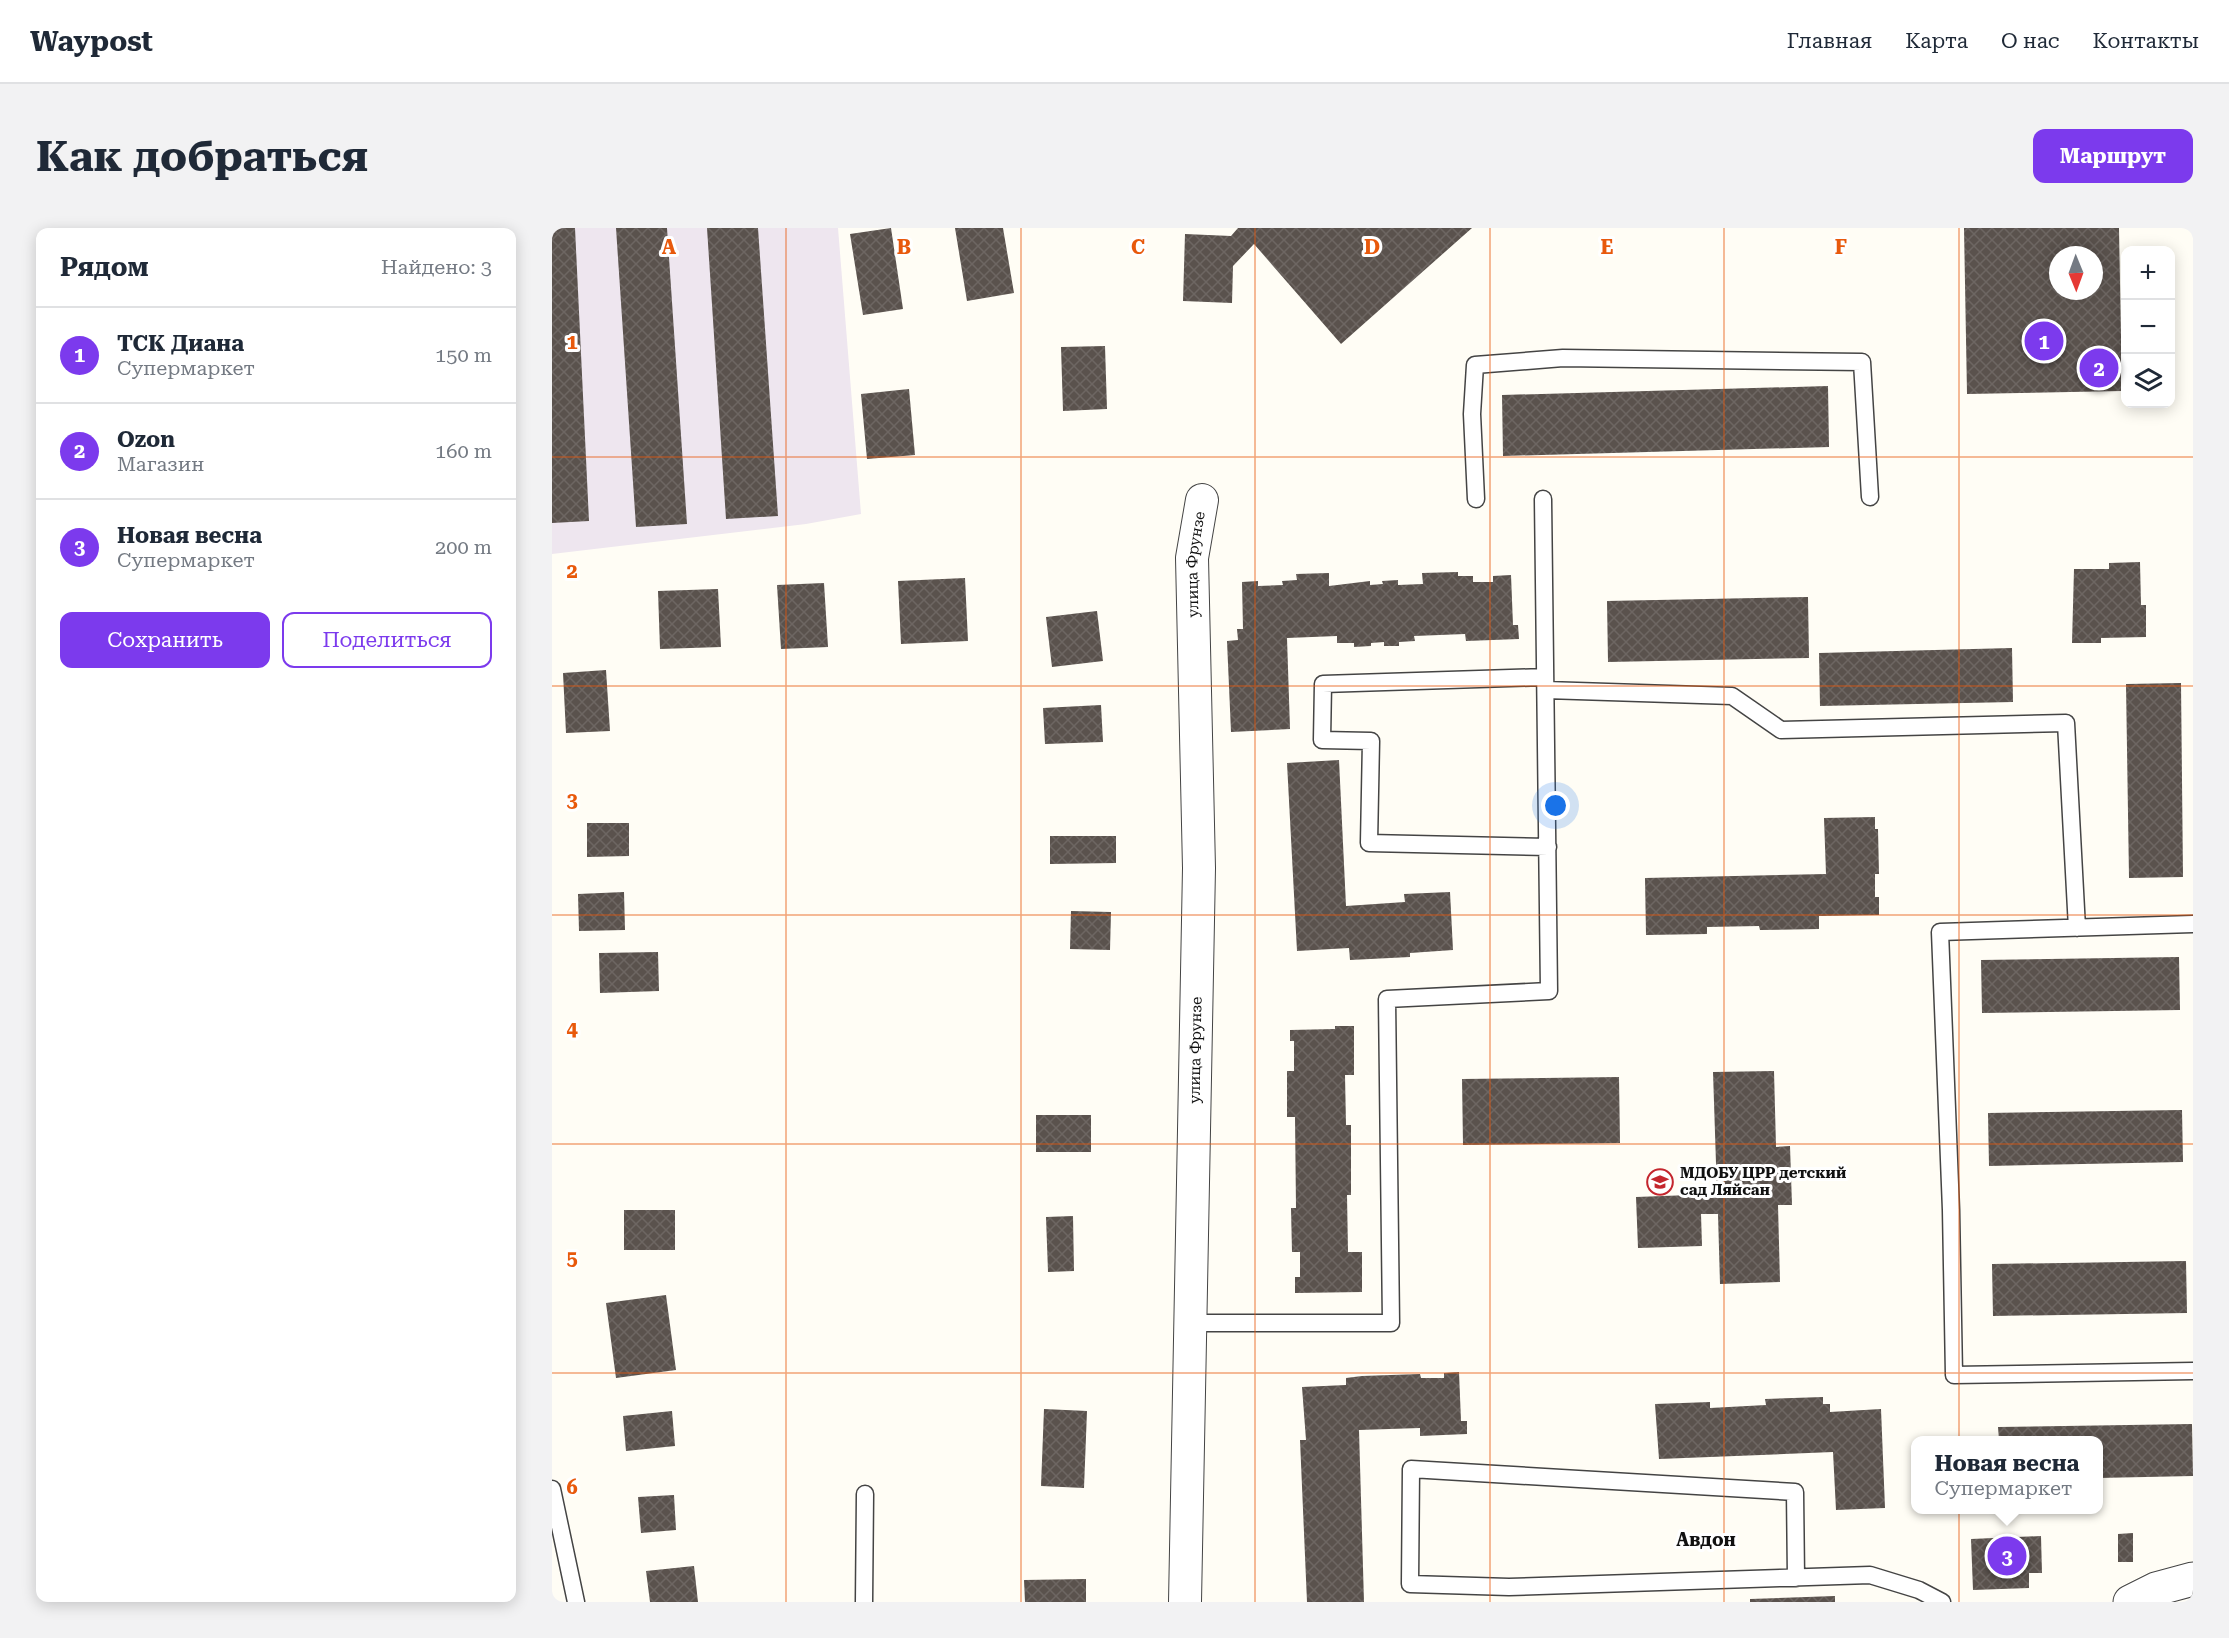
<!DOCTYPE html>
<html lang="ru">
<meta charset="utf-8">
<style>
body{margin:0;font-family:"Roboto Serif",serif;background:#f2f2f3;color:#1f2937}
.controls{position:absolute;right:18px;top:18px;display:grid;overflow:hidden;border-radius:12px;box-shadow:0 3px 15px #0003}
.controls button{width:54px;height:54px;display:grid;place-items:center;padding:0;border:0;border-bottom:2px solid #e0e1e3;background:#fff;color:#1f2937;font:30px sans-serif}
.compass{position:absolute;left:1497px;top:18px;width:54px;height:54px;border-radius:50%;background:#fff;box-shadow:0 3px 15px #0003;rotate:179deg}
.you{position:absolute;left:1004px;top:578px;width:21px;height:21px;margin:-15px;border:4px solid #fff;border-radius:50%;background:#1a73e8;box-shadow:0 0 0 9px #1a73e833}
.badge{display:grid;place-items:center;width:39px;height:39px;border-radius:50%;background:#7c3aed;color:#fff;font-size:20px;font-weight:700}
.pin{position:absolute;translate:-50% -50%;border:3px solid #fff;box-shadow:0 2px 6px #0006}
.popup{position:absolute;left:1359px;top:1208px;width:192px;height:78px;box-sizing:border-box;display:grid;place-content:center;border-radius:12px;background:#fff;filter:drop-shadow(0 2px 4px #0005);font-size:20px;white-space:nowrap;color:#747a83}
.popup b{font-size:22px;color:#1f2937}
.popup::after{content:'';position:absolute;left:50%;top:100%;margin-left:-12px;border:12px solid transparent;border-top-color:#fff}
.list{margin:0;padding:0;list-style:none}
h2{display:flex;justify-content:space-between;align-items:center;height:78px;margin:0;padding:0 24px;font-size:26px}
h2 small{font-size:20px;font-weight:400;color:#747a83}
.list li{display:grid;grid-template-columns:39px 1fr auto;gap:18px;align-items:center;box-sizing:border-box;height:96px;padding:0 24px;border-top:2px solid #e0e1e3}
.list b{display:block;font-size:22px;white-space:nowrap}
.list p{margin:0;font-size:20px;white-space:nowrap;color:#747a83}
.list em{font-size:20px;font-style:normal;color:#747a83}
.actions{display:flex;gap:12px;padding:18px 24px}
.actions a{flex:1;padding:14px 0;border:2px solid #7c3aed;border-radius:12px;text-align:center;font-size:21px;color:#7c3aed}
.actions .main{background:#7c3aed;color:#fff}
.icon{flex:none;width:33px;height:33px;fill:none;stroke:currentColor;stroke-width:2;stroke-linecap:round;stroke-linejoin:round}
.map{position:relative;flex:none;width:1641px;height:1374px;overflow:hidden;border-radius:12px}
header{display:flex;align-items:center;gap:36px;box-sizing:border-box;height:84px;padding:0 30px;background:#fff;border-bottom:2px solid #e0e1e3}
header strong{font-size:28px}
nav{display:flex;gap:33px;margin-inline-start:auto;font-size:21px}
.intro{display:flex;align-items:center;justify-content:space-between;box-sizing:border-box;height:144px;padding:0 36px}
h1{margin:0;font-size:42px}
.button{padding:15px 27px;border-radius:12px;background:#7c3aed;color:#fff;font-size:21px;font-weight:700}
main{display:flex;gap:36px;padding:0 36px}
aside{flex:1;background:#fff;border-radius:12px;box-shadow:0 3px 15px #0003}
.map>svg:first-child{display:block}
.industrial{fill:#eee6ef}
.building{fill:url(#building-cross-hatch);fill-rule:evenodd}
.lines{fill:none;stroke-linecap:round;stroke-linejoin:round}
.service-casing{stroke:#444;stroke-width:19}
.minor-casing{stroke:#444;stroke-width:34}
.tertiary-casing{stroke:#444;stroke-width:35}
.service{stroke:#fff;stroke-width:16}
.minor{stroke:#fff;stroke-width:32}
.tertiary{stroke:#fff;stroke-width:33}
.grid{fill:none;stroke:#e8590c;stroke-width:1.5;stroke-opacity:0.55}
.labels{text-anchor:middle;stroke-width:6;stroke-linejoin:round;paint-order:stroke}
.street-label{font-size:15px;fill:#111;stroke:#fff}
.poi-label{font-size:15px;font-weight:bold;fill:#111;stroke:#fff;text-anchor:start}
.quarter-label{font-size:18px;font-weight:bold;fill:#111;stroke:#fff}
.grid-label{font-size:20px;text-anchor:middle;font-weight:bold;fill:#e8590c;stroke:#fff;stroke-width:6;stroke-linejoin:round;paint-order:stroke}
</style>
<header>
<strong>Waypost</strong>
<nav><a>Главная</a><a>Карта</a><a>О нас</a><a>Контакты</a></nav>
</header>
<div class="intro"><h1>Как добраться</h1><a class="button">Маршрут</a></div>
<main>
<aside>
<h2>Рядом<small>Найдено: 3</small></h2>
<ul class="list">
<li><span class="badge">1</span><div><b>ТСК Диана</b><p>Супермаркет</p></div><em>150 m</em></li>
<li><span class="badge">2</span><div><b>Ozon</b><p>Магазин</p></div><em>160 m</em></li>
<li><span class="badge">3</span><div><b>Новая весна</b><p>Супермаркет</p></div><em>200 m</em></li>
</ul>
<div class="actions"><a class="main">Сохранить</a><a>Поделиться</a></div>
</aside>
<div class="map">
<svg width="1641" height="1374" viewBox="0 0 1641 1374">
<defs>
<pattern id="building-cross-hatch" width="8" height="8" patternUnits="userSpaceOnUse" patternTransform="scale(1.5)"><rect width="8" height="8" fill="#5a524d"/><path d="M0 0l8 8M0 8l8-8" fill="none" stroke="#6d6662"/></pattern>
</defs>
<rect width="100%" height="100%" fill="#fffdf5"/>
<path class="industrial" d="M0,0H286L309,286L254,296L0,326Z"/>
<path class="building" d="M0,0H23L37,293L0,295Z
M64,0H115L135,296L84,299Z
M155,0H206L226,288L174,291Z
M339,0L351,81L311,87L298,6Z
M403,0H451L462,65L415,73Z
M686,0H920L789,116L702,16L681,38L680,75L631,73L633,6L679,8Z
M1412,0H1567L1570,163L1415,166ZM1506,27H1542V63H1506Z
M553,118L555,181L511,183L509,119Z
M1276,158L1277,219L951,228L950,167Z
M357,161L363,227L315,231L309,166Z
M1588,334L1589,377H1594V409L1549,410V415H1520L1522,341H1557V335Z
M906,344V348H921V354H941V348L959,347L961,397H966L967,411L914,413L913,406L862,408L863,413L847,414V418H832V414L819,415V418L802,419V415H785V408L735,410L738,501L679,504L675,413L686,412L685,401H691L690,354L706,353V358L731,357L730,353L745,352L744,346L777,345V358L818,353V357L831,356L830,353L846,352V357L871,356L870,345Z
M413,350L416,413L349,416L346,353Z
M272,355L276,419L229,421L225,357Z
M166,361L169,419L108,421L106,363Z
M1256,369L1257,430L1056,434L1055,373Z
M545,383L551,433L500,439L494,389Z
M1460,420L1461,474L1268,478L1267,425Z
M54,442L58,503L14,505L11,445Z
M1629,455L1631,649L1577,650L1574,456Z
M549,477L551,514L493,516L491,480Z
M787,532L794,678L853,674L852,666L898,664L901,722L858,725V729L798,732L797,720L745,723L735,535Z
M1323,589V601H1326L1327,646H1323V669H1327V687L1267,688V701L1208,702L1207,698L1155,699V706L1094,707L1093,650L1274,646L1272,590Z
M35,595H77V628L35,629Z
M498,608H564V635L498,636Z
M72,664L73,702L27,703L26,666Z
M519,683L559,684L558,722L518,721Z
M106,724L107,763L48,765L47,725Z
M1627,729L1628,782L1430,785L1429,732Z
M783,798H802V847H793L794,897H799V967H795L796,1024H810V1064L743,1065V1049H748V1024H740L739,980H744L743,889H735V843H742V813H738V802L783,801Z
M1222,843L1224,919L1238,918L1240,977H1226L1228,1054L1168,1056L1166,986H1149L1150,1018L1086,1020L1084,969L1165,966L1161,844Z
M1067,849L1068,915L911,917L910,851Z
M1630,882L1631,934L1437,938L1436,885Z
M484,887H539V924H484Z
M72,982H123V1022H72Z
M521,988L522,1043L496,1044L494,989Z
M1634,1033L1635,1085L1441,1088L1440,1036Z
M114,1067L124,1142L64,1150L54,1075Z
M907,1144L909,1193H915V1206L868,1208V1200L807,1202L812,1374H755L748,1212H754L750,1159L794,1157V1150L810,1148L868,1146L869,1150H892V1145Z
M1271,1169V1176H1278V1184L1329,1181L1333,1280L1284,1282L1281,1224L1107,1231L1103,1176L1158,1174V1180L1214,1177L1213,1171Z
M492,1181L535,1183L532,1260L489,1258Z
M120,1183L123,1218L74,1223L71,1188Z
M1640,1196L1641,1248L1546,1250V1212H1447L1446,1199Z
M122,1267L124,1302L89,1305L86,1269Z
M1581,1305V1334H1566V1306Z
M1489,1308L1490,1345H1477V1360L1421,1362L1419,1311Z
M142,1338L146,1374H98L94,1343Z
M534,1351V1374H473L472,1352Z
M1283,1368V1374H1198V1371Z"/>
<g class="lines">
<g class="service-casing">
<path id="service" d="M924,271L920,186L923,137L1011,130L1310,134L1318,269
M993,449L771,456L770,512L819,513L817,615L996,619
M994,462L1180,468L1229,502L1514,495L1525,700
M1641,696L1388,704L1399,982L1402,1147L1641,1143
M638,1095H839L835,771L997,763L991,271
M0,1261L24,1374
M1244,1350L1243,1264L859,1241L858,1356L957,1359L1318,1347L1367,1362L1390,1374
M312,1374L313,1266"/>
</g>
<g class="minor-casing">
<g id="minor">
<path id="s1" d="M633,1374L647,640L640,330L650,272"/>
</g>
</g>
<g class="tertiary-casing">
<path id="tertiary" d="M1578,1374L1604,1361L1641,1351"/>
</g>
<use href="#service" class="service"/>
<use href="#minor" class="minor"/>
<use href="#tertiary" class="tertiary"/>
</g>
<path class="grid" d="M234,0V1374M469,0V1374M703,0V1374M938,0V1374M1172,0V1374M1407,0V1374M0,229H1641M0,458H1641M0,687H1641M0,916H1641M0,1145H1641"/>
<defs>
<g id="school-ring" transform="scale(1.35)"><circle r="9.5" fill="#fff" stroke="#c4262e" stroke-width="1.5"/><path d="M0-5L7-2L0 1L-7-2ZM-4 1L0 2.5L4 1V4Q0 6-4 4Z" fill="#c4262e"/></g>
</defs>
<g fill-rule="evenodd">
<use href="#school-ring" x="1108" y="954"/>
</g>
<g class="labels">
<g class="street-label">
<text dy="5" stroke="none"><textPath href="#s1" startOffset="1038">улица Фрунзе</textPath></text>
<text dy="5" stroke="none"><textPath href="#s1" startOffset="552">улица Фрунзе</textPath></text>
</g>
<g class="poi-label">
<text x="1128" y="950">МДОБУ ЦРР детский<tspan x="1128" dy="17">сад Ляйсан</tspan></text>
</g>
<g class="quarter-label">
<text x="1154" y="1318">Авдон</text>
</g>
</g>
<g class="grid-label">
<text x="117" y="26">A</text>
<text x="352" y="26">B</text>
<text x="586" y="26">C</text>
<text x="820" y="26">D</text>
<text x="1055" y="26">E</text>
<text x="1289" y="26">F</text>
<text x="20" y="121">1</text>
<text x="20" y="350">2</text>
<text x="20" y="579">3</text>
<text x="20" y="808">4</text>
<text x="20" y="1037">5</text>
<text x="20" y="1266">6</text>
</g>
</svg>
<div class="controls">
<button>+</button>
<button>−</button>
<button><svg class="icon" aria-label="layers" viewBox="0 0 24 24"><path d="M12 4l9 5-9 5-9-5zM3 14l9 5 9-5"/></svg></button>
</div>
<svg class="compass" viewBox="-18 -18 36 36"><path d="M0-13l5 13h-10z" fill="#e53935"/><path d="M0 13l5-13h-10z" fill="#747a83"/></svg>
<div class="you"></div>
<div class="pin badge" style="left:1492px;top:113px">1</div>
<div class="pin badge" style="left:1547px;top:140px">2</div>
<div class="pin badge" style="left:1455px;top:1328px">3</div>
<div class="popup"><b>Новая весна</b>Супермаркет</div>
</div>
</main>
